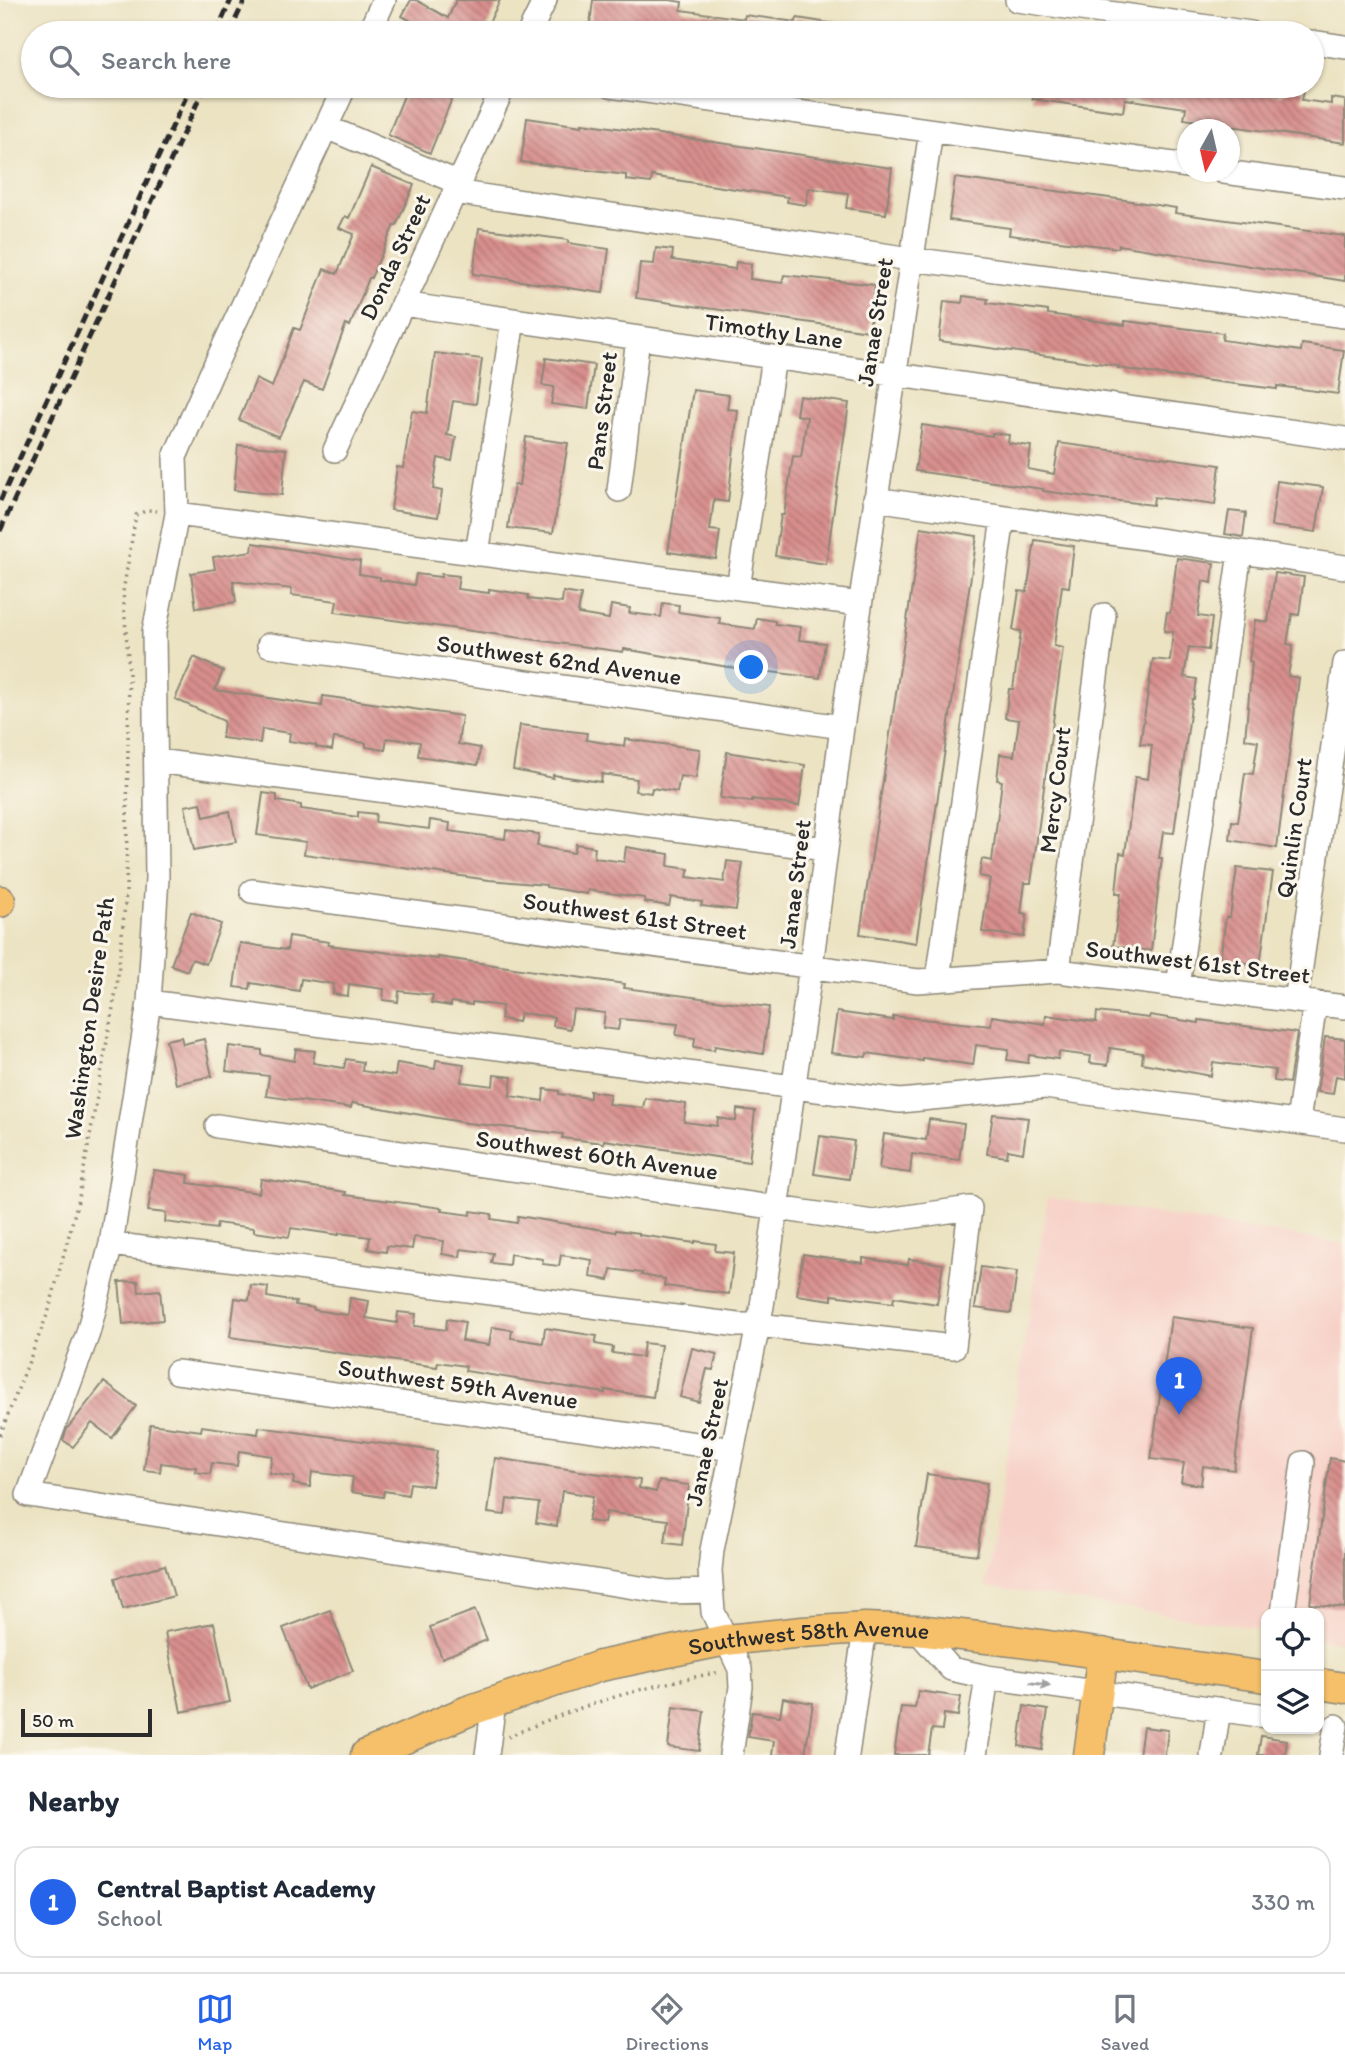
<!DOCTYPE html>
<style>
body{margin:0;font-family:Itim,sans-serif;background:#f6f6f7;color:#1f2937}
.controls{position:absolute;right:21px;bottom:21px;display:grid;overflow:hidden;border-radius:14px;box-shadow:0 2px 5px #0004}
.controls button{width:63px;height:63px;display:grid;place-items:center;padding:0;border:0;border-bottom:2px solid #e0e1e3;background:#fff;color:#1f2937;font:35px sans-serif}
.compass{position:absolute;left:1177px;top:119px;width:63px;height:63px;border-radius:50%;background:#fff;box-shadow:0 2px 5px #0004;rotate:188deg}
.scale{position:absolute;left:21px;bottom:18px;width:131px;box-sizing:border-box;padding-left:7px;border:4px solid #2b2b2b;border-top:0;font-size:19px;line-height:24px;white-space:nowrap;color:#2b2b2b;-webkit-text-stroke:5px #fbf7ec;paint-order:stroke}
.you{position:absolute;left:752px;top:668px;width:24px;height:24px;margin:-18px;border:5px solid #fff;border-radius:50%;background:#1a73e8;box-shadow:0 0 0 10px #1a73e833}
.badge{display:grid;place-items:center;width:46px;height:46px;border-radius:50%;background:#2563eb;color:#fff;font-size:23px;font-weight:700}
.pin{position:absolute;translate:-50% -58px;filter:drop-shadow(0 2px 4px #0008)}
.pin::after{content:'';position:absolute;top:37px;width:24px;height:21px;background:inherit;clip-path:polygon(0 0,100% 0,50% 100%)}
.list{margin:0;padding:0;list-style:none}
h2{display:flex;justify-content:space-between;align-items:center;height:91px;margin:0;padding:0 28px;font-size:30px}
h2 small{font-size:23px;font-weight:400;color:#747a83}
.list li{display:grid;grid-template-columns:46px 1fr auto;gap:21px;align-items:center;box-sizing:border-box;height:112px;margin:0 14px 14px;padding:0 14px;border:2px solid #e0e1e3;border-radius:21px}
.list b{display:block;font-size:26px;white-space:nowrap}
.list p{margin:0;font-size:23px;white-space:nowrap;color:#747a83}
.list em{font-size:23px;font-style:normal;color:#747a83}
.icon{flex:none;width:38px;height:38px;fill:none;stroke:currentColor;stroke-width:2;stroke-linecap:round;stroke-linejoin:round}
.map{position:relative;flex:none;width:1345px;height:1755px;overflow:hidden}
.search{position:absolute;background:#fff;box-shadow:0 2px 5px #0004;left:21px;right:21px;top:21px;height:77px;display:flex;align-items:center;gap:18px;box-sizing:border-box;padding:0 24px;border-radius:38px;color:#747a83;font-size:26px}
.sheet{height:217px;background:#fff}
nav{display:flex;justify-content:space-around;align-items:center;box-sizing:border-box;height:98px;border-top:2px solid #e0e1e3;background:#fff;font-size:19px;color:#747a83}
nav a{display:grid;justify-items:center;gap:4px}
nav .on{color:#2563eb}
.map>svg:first-child{display:block}
.built{fill:#f7d1c8}
.building{fill:url(#building-back-hatch)}
.lines{fill:none;stroke-linecap:round;stroke-linejoin:round}
.minor-casing{stroke:#8c8777;stroke-width:26}
.major-casing{stroke:#8c8777;stroke-width:33}
.path{stroke:#8c8777;stroke-width:3.5;stroke-dasharray:2 5;stroke-linecap:butt}
.minor{stroke:#fff;stroke-width:23}
.major{stroke:#f6c06b;stroke-width:30}
.rail{stroke:#2b2b2b;stroke-width:5;stroke-dasharray:10 5;stroke-linecap:butt}
.oneway{fill:#a0a0a0}
.labels{text-anchor:middle;stroke-width:6;stroke-linejoin:round;paint-order:stroke}
.street-label{font-size:24px;fill:#2b2b2b;stroke:#fbf7ec}
</style>
<div class="map">
<svg width="1345" height="1755" viewBox="0 0 1345 1755">
<defs>
<pattern id="building-back-hatch" width="6" height="6" patternUnits="userSpaceOnUse" patternTransform="scale(1.75)"><rect width="6" height="6" fill="#d88f8d"/><path d="M-1 5l2 2M0 0l6 6M5-1l2 2" fill="none" stroke="#af7573"/></pattern>
</defs>
<rect width="100%" height="100%" fill="#fbf7ec"/>
<filter id="ink" filterUnits="userSpaceOnUse"><feTurbulence type="fractalNoise" baseFrequency=".0143" numOctaves="2"/><feDisplacementMap in="SourceGraphic" scale="14" xChannelSelector="R" yChannelSelector="G"/><feConvolveMatrix kernelMatrix="1 2 1 2 8 2 1 2 1" color-interpolation-filters="sRGB"/></filter>
<filter id="wash" filterUnits="userSpaceOnUse"><feTurbulence type="fractalNoise" baseFrequency=".00686" numOctaves="4" result="noise"/><feDisplacementMap in="SourceGraphic" scale="28" xChannelSelector="R" yChannelSelector="G"/><feGaussianBlur stdDeviation="1.57" result="paint"/><feColorMatrix in="noise" values="0 0 0 0 0 0 0 0 0 0 0 0 0 0 0 0 0 1.4 0 .05"/><feComposite in="paint" operator="in"/></filter>
<g filter="url(#wash)">
<rect width="100%" height="100%" fill="#ece3c3"/>
<path class="built" d="M1048,1197L1345,1244V1643L1319,1639V1613H1266V1630L986,1586Z"/>
<g id="blocks">
<path class="building" d="M411,0H416L448,18L456,0H500L484,33H433L402,16Z
M593,0H670L682,2L681,10L744,19L745,15L796,22L797,18L842,25L841,33H589Z
M408,86H457L430,153L388,135Z
M1034,86H1257V92L1283,95L1284,87L1304,90L1302,100L1331,104V98L1345,100V143L1184,119L1186,108L1125,99L1123,112L1032,99Z
M527,118L582,126V123L892,168L886,214L846,208L848,193L809,188L806,205L787,202L788,197L682,181L652,176L651,183L626,180V175L521,162Z
M371,167L414,185L396,226L394,225L371,278H369L350,326L346,324L322,389L304,382L279,437L239,420L256,379L272,387L294,328L300,330L324,269L337,274L354,234L339,228L345,216L349,218Z
M955,178L1125,200L1176,208L1175,213L1345,236V281L1119,245L1118,248L1009,235L1010,228L949,220Z
M479,228L568,240V243L609,249L603,293L473,274Z
M656,248L673,250L672,260L735,269L736,262L751,264L750,279L782,283L784,275L875,285L869,331L636,298L640,263L654,264Z
M963,296L988,299L987,303L1048,311V314L1125,325V321L1223,333L1222,340L1301,351L1302,344L1344,350L1338,394L1277,386V389L1162,375L1118,368L1119,366L939,341L944,301L962,303Z
M435,353L482,359L476,404L453,401L447,435L456,437L452,461L438,458L433,489L442,491L438,517L391,510L397,467L403,468L412,411L427,413Z
M546,358L594,365L588,409L551,404L554,387L542,385Z
M693,390L729,395L727,409L738,410L728,502L714,500L710,530L720,531L716,559L668,552Z
M799,396L849,403L826,564L775,556L781,515H784L793,456L801,457L807,417L796,415Z
M922,425L992,436V433L1009,435L1008,443L1031,446L1028,469L1054,474L1059,443L1220,465L1215,505L1154,497L1153,505L1086,497L1043,491V489L915,471Z
M526,437L568,443L553,533L508,528L514,485H519Z
M238,445L286,449L282,495L234,490Z
M1277,481L1323,487L1316,532L1271,526Z
M1229,511L1246,513L1243,537L1225,534Z
M921,527L977,536L916,943L860,934Z
M1035,540L1074,546L1069,587L1062,586L1054,646L1063,648L1031,883H1025L1021,913L1027,914L1024,937L982,932L990,878L979,876L982,859L992,861L1002,781L997,780L1000,754L1014,756L1019,720L1005,718L1009,689H1013L1021,631L1013,630L1019,591L1027,592Z
M253,543L360,561L359,574L380,577V580L414,585L416,574L441,577V574L459,576L457,589L489,593V589L528,595V599L562,603L563,592L581,595L578,614L609,619L611,605L630,608L629,613L661,617L663,603L679,605L678,612L720,618L719,624L755,629L757,618L775,621V624L801,627L799,640L825,643L820,678L728,667L624,649L623,652L335,612L337,601L291,595L292,589L233,581L236,602L196,608L191,573L215,569L213,557L252,551Z
M1177,558L1214,563L1212,583L1203,581L1198,616L1212,618L1208,650L1189,647L1184,677L1197,679L1194,699H1192L1174,833L1163,832L1159,858H1162L1151,951L1113,946L1121,893H1116L1120,853L1125,854L1135,777L1148,779L1152,745L1140,744L1153,659L1170,661L1173,632L1164,631L1167,612L1170,613Z
M1275,573L1304,577L1299,615L1292,614L1287,644L1293,645L1288,676L1299,678L1277,848L1230,840L1232,821L1238,822L1245,773L1253,774L1258,741L1245,739L1252,662L1249,661L1255,620L1268,622Z
M194,657L223,671L215,690L322,706L323,696L462,716L458,744L480,748L478,765L418,756L420,742L387,738L385,750L366,747V743L334,738L332,750L316,747V745L289,741L290,733L262,729L260,743L222,738L224,721L175,699Z
M520,725L587,733L586,740L624,746L625,739L700,749L696,778L680,776L677,792L652,788L651,793L635,791L637,779L602,774L601,782L553,775V778L513,770Z
M727,752L805,765L799,806L752,799V802L720,798Z
M263,793L277,795V801L301,805V809L358,817V812L376,814L375,822L429,829L430,820L450,823L449,831L505,839L506,830L539,834L537,846L574,853L576,844L595,847L594,858L624,862L626,847L669,854L668,866L689,869L687,877L724,882L727,861L743,863L736,910L701,906L702,902L671,897L669,906L644,902L645,898L588,890L587,894L546,887V885L489,880L304,854L306,842L257,835Z
M201,803L204,817L230,811L236,842L194,850L185,806Z
M1237,868L1273,872L1260,965L1220,959L1226,917H1230Z
M191,912L221,924L206,964L192,959L187,971L171,965Z
M289,936L329,942L328,945L438,959V957L625,984L624,988L769,1007L763,1054L715,1046L714,1050L694,1047L695,1038L676,1035L678,1024L620,1019L618,1030L603,1028L605,1013L573,1009L570,1029L553,1026L554,1017L520,1013L518,1022L501,1019L502,1006L472,1002V1005L451,1002V1006L431,1003L433,995L399,991L398,1002L383,1000L384,989L349,984L348,996L333,994L334,984L301,979L299,991L251,983L250,989L234,987L240,943L287,950Z
M837,1012L893,1020V1016L991,1026L992,1016L1045,1024L1046,1015L1096,1022L1097,1012L1149,1018L1150,1015L1199,1023V1020L1297,1033L1289,1083L1274,1081L1275,1070L1213,1062L1211,1076L1142,1063L1143,1053L1110,1048L1108,1065L1090,1063L1091,1056L1059,1052L1058,1059L1029,1055L1028,1063L1007,1060L1009,1049L976,1045L973,1065L923,1058V1061L867,1053L866,1057L831,1053Z
M181,1037L183,1044L204,1039L212,1076L176,1084L166,1040Z
M1325,1037L1345,1039V1078L1336,1076L1333,1094L1317,1092Z
M229,1046L262,1050V1055L294,1061L296,1049L315,1051L313,1063L344,1068L346,1059L363,1062L362,1071L395,1076L397,1063L435,1069L436,1060L464,1064L461,1082L493,1086L494,1075L512,1077L510,1096L543,1101L544,1089L559,1091V1094L590,1098V1091L610,1094L608,1104L643,1108L645,1098L659,1100L686,1104L684,1122L717,1126L718,1118L736,1121L737,1109L755,1111L749,1162L604,1140V1143L562,1138L563,1134L467,1123L352,1103L351,1108L266,1096L269,1076L226,1071Z
M993,1114L1028,1118L1023,1153L1008,1150L1007,1157L987,1154Z
M929,1119L964,1124L959,1160L912,1154L910,1173L879,1169L884,1134L926,1140Z
M820,1136L854,1141L849,1179L814,1174Z
M154,1170L189,1175L188,1183L259,1193L261,1179L346,1192L345,1195L442,1208L441,1211L470,1215L471,1211L492,1214L491,1219L517,1223L518,1216L616,1232V1230L639,1233V1235L695,1243V1241L716,1244L715,1251L734,1253L729,1294L664,1286L665,1279L641,1275L642,1273L611,1269L609,1280L590,1277L592,1260L561,1255L559,1266L542,1264L543,1259L510,1254L509,1265L491,1263L493,1253L461,1249L460,1257L442,1254L444,1241L414,1237L412,1249L387,1246L386,1252L368,1249L370,1237L339,1233V1235L291,1228L289,1237L254,1232V1228L217,1223L216,1229L165,1222L166,1213L148,1211Z
M803,1254L863,1263V1258L908,1265L909,1259L943,1264L937,1304L894,1297L893,1303L832,1295V1300L797,1295Z
M981,1267L1017,1272L1011,1313L975,1308Z
M138,1281L139,1292L160,1290L163,1320L123,1324L119,1282Z
M251,1285L268,1287L267,1297L296,1302L295,1305L314,1308V1310L348,1315L350,1298L369,1301L366,1318L397,1323L398,1312L416,1314L414,1326L446,1330L447,1319L465,1322L462,1341L489,1345L492,1327L512,1330L511,1338L543,1343L545,1328L597,1336L595,1344L613,1347L612,1353L642,1357L644,1343L661,1345L653,1397L605,1390V1393L465,1371L466,1366L438,1362L437,1367L230,1337L235,1298L249,1300Z
M1171,1317L1253,1328L1234,1470L1203,1466L1201,1485L1181,1482L1184,1463L1151,1459Z
M692,1348L717,1354L713,1370L707,1369L699,1402L680,1397Z
M104,1382L136,1406L112,1438L92,1423L73,1447L63,1440L67,1429Z
M150,1424L201,1431L202,1426L258,1434L259,1427L437,1451L432,1486L410,1483L408,1495L384,1491L383,1497L351,1492L353,1477L312,1472L310,1487L293,1484L294,1477L269,1473L272,1456L239,1451L237,1466L212,1463L210,1474L195,1472L196,1467L161,1463L160,1472L144,1470Z
M495,1458L640,1480L639,1488L656,1492L659,1481L689,1485L682,1545L665,1543L668,1520L606,1512L604,1523L588,1521L593,1496L562,1491L557,1526L536,1523L539,1503L507,1499L505,1515L488,1513Z
M1330,1458L1345,1461V1608L1310,1604Z
M927,1474L987,1483L977,1555L916,1547Z
M165,1565L174,1596L123,1609L115,1578Z
M330,1610L353,1671L307,1689L283,1628Z
M475,1610L487,1640L442,1658L430,1627Z
M214,1623L230,1702L181,1712L165,1632Z
M918,1691L961,1697L958,1716L944,1714L942,1730L932,1729L928,1755H894L901,1707L915,1708Z
M783,1698L813,1703L805,1755H772L774,1741L748,1737L752,1712L780,1716Z
M1024,1706L1048,1710L1042,1750L1019,1746Z
M673,1707L704,1711L699,1751L668,1747Z
M1143,1727L1168,1730L1165,1755H1139Z
M1261,1736L1287,1740L1285,1755H1258Z"/>
</g>
</g>
<g filter="url(#ink)">
<use href="#blocks" fill-opacity="0" stroke="#8c8777" stroke-width="2"/>
<g class="lines">
<g class="minor-casing">
<path id="minor" d="M1017,0L1251,33
M369,33L384,0
M529,33L545,0
M1312,42L1345,47
M345,86L210,376L175,457L177,514L154,632L157,878L149,1002L111,1244L88,1333L28,1495L667,1592L711,1591
M610,86L1188,166
M326,127L459,183
M1224,172L1345,188
M454,192L911,259L1345,316
M402,304L1345,439
M335,450L504,86
M619,490L638,338
M875,499L1345,567
M177,514L860,604
M477,554L513,320
M738,588L774,358
M269,645L842,727
M157,761L826,849
M252,891L918,981L1058,971L1345,1007
M1058,971L1104,615
M938,979L1003,518
M1178,986L1240,552
M1296,1001L1345,663
M149,1002L900,1101L1045,1087L1345,1129
M1298,1122L1315,1003
M111,1244L738,1325H758L954,1347L970,1208L873,1222L217,1126
M177,1372L732,1449
M1283,1613L1303,1463
M917,1630L951,1669L987,1677L1266,1716
M487,1755L494,1702
M731,1755L741,1687L740,1669L713,1612L710,1570L712,1550L762,1306L811,966L842,727L931,131
M847,1755L865,1628
M975,1755L987,1677
M1212,1755L1219,1709
M1331,1755L1336,1726"/>
</g>
<g class="major-casing">
<g id="major">
<path d="M0,901V902"/>
<path d="M1319,1684L1345,1688"/>
<path id="s1" d="M366,1755L468,1711L600,1666L726,1640L803,1632L865,1628L917,1630L1013,1641L1266,1677"/>
<path d="M1089,1755L1103,1653"/>
</g>
</g>
<path class="path" d="M0,1435L49,1310L79,1197L117,985L126,894L129,671L123,592L136,515L148,510L157,511
M508,1737C576,1706 647,1685 721,1672"/>
<use href="#minor" class="minor"/>
<use href="#major" class="major"/>
<path class="rail" d="M216,33L231,0
M229,33L245,0
M0,501L191,86
M0,531L205,86"/>
</g>
<defs><path id="oneway-solid" d="M-6-.8H1V-3.2L6.5 0L1 3.2V.8H-6Z" transform="scale(1.75)"/></defs>
<use class="oneway" href="#oneway-solid" transform="translate(1040 1684) rotate(8)"/>
</g>
<g class="labels">
<g class="street-label">
<text transform="translate(395 257) rotate(-65)" y="8">Donda Street</text>
<text transform="translate(875 322) rotate(-81)" y="8">Janae Street</text>
<text transform="translate(774 331) rotate(8)" y="8">Timothy Lane</text>
<text transform="translate(602 411) rotate(-83)" y="8">Pans Street</text>
<text transform="translate(559 660) rotate(8)" y="8">Southwest 62nd Avenue</text>
<text transform="translate(1055 790) rotate(-83)" y="8">Mercy Court</text>
<text transform="translate(1294 828) rotate(-82)" y="8">Quinlin Court</text>
<text transform="translate(795 884) rotate(-83)" y="8">Janae Street</text>
<text transform="translate(635 916) rotate(8)" y="8">Southwest 61st Street</text>
<text transform="translate(1198 962) rotate(7)" y="8">Southwest 61st Street</text>
<text transform="translate(89 1018) rotate(-82)" y="8">Washington Desire Path</text>
<text transform="translate(597 1155) rotate(8)" y="8">Southwest 60th Avenue</text>
<text transform="translate(458 1384) rotate(8)" y="8">Southwest 59th Avenue</text>
<text transform="translate(707 1442) rotate(-78)" y="8">Janae Street</text>
<text dy="8" stroke="none"><textPath href="#s1" startOffset="462">Southwest 58th Avenue</textPath></text>
</g>
</g>
</svg>
<div class="controls">
<button><svg class="icon" aria-label="locate" viewBox="0 0 24 24"><circle cx="12" cy="12" r="6"/><path d="M12 2v4M12 18v4M2 12h4M18 12h4"/></svg></button>
<button><svg class="icon" aria-label="layers" viewBox="0 0 24 24"><path d="M12 4l9 5-9 5-9-5zM3 14l9 5 9-5"/></svg></button>
</div>
<svg class="compass" viewBox="-18 -18 36 36"><path d="M0-13l5 13h-10z" fill="#e53935"/><path d="M0 13l5-13h-10z" fill="#747a83"/></svg>
<div class="scale">50 m</div>
<div class="you"></div>
<div class="pin badge" style="left:1179px;top:1415px">1</div>
<div class="search"><svg class="icon" aria-label="search" viewBox="0 0 24 24"><circle cx="10" cy="10" r="6"/><path d="M15 15l6 6"/></svg>Search here</div>
</div>
<section class="sheet">
<h2>Nearby<small></small></h2>
<ul class="list">
<li><span class="badge">1</span><div><b>Central Baptist Academy</b><p>School</p></div><em>330 m</em></li>
</ul>
</section>
<nav>
<a class="on"><svg class="icon" aria-label="map" viewBox="0 0 24 24"><path d="M3 6l6-2 6 2 6-2v14l-6 2-6-2-6 2zM9 4v14M15 6v14"/></svg>Map</a>
<a><svg class="icon" aria-label="directions" viewBox="0 0 24 24"><path d="M12 3l9 9-9 9-9-9zM9 14v-3h6M13 9l2 2-2 2"/></svg>Directions</a>
<a><svg class="icon" aria-label="saved" viewBox="0 0 24 24"><path d="M7 4h10v16l-5-4-5 4z"/></svg>Saved</a>
</nav>
